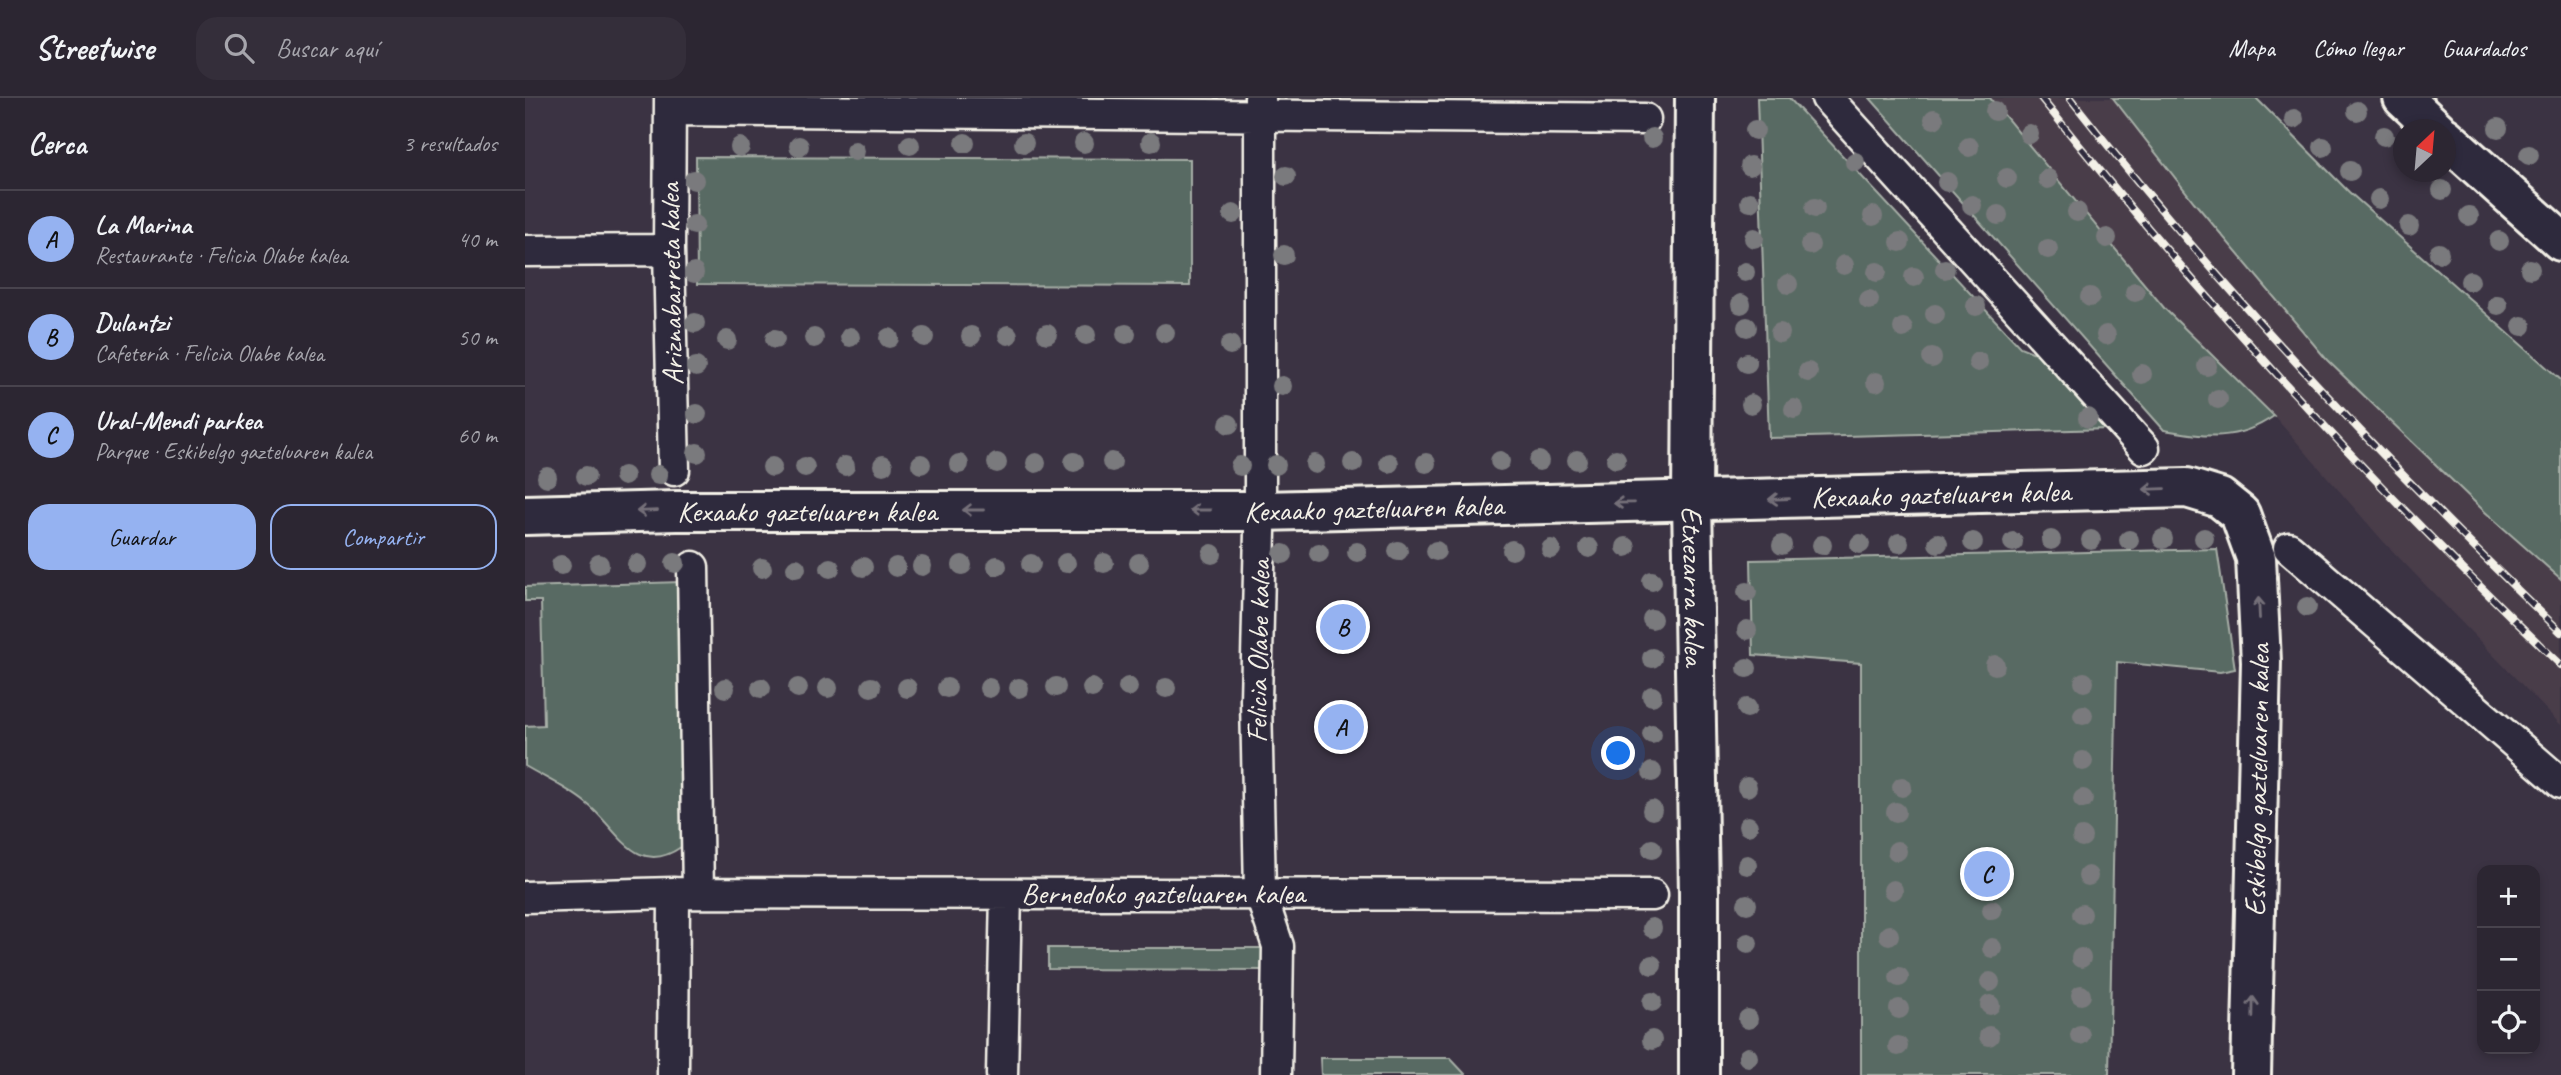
<!DOCTYPE html>
<html lang="es">
<meta charset="utf-8">
<style>
body{margin:0;font-family:Caveat,sans-serif;background:#342e3a;color:#f1f3f6}
.controls{position:absolute;right:21px;bottom:21px;display:grid;overflow:hidden;border-radius:14px;box-shadow:0 4px 10px #0003}
.controls button{width:63px;height:63px;display:grid;place-items:center;padding:0;border:0;border-bottom:2px solid #48434d;background:#2c2632;color:#f1f3f6;font:35px sans-serif}
.compass{position:absolute;left:1868px;top:21px;width:63px;height:63px;border-radius:50%;background:#2c2632;box-shadow:0 4px 10px #0003;rotate:26deg}
.you{position:absolute;left:1094px;top:656px;width:24px;height:24px;margin:-18px;border:5px solid #fff;border-radius:50%;background:#1a73e8;box-shadow:0 0 0 10px #1a73e833}
.badge{display:grid;place-items:center;width:46px;height:46px;border-radius:50%;background:#95b2f1;color:#111;font-size:23px;font-weight:700}
.pin{position:absolute;translate:-50% -50%;border:4px solid #fff;box-shadow:0 2px 7px #0006}
.list{margin:0;padding:0;list-style:none}
h2{display:flex;justify-content:space-between;align-items:center;height:91px;margin:0;padding:0 28px;font-size:30px}
h2 small{font-size:23px;font-weight:400;color:#a6a5ac}
.list li{display:grid;grid-template-columns:46px 1fr auto;gap:21px;align-items:center;box-sizing:border-box;height:98px;padding:0 28px;border-top:2px solid #48434d}
.list b{display:block;font-size:26px;white-space:nowrap}
.list p{margin:0;font-size:23px;white-space:nowrap;color:#a6a5ac}
.list em{font-size:23px;font-style:normal;color:#a6a5ac}
.actions{display:flex;gap:14px;padding:21px 28px}
.actions a{flex:1;padding:16px 0;border:2px solid #95b2f1;border-radius:21px;text-align:center;font-size:24px;color:#95b2f1}
.actions .main{background:#95b2f1;color:#111}
.icon{flex:none;width:38px;height:38px;fill:none;stroke:currentColor;stroke-width:2;stroke-linecap:round;stroke-linejoin:round}
.map{position:relative;flex:none;width:2036px;height:977px;overflow:hidden}
header{display:flex;align-items:center;gap:42px;box-sizing:border-box;height:98px;padding:0 35px;background:#2c2632;border-bottom:2px solid #48434d}
header strong{font-size:33px}
nav{display:flex;gap:38px;margin-inline-start:auto;font-size:24px}
.search{width:490px;height:63px;background:#342e3a;display:flex;align-items:center;gap:18px;box-sizing:border-box;padding:0 24px;border-radius:21px;color:#a6a5ac;font-size:26px}
main{display:flex}
aside{flex:1;background:#2c2632}
.map>svg:first-child{display:block}
.built{fill:#4a3d4a}
.green{fill:#596b63;stroke:#a6aea6;stroke-width:2}
.lines{fill:none;stroke-linecap:round;stroke-linejoin:round}
.pedestrian-casing{stroke:#f4f1e8;stroke-width:35}
.minor-casing{stroke:#f4f1e8;stroke-width:44}
.pedestrian{stroke:#2f2a3d;stroke-width:30}
.minor{stroke:#2f2a3d;stroke-width:38}
.rail-casing{stroke:#f4f1e8;stroke-width:8}
.rail{stroke:#2f2a3d;stroke-width:5;stroke-dasharray:16;stroke-linecap:butt}
.tree{fill:#7a7a7d}
.oneway{stroke:#747079}
.labels{text-anchor:middle;stroke-width:6;stroke-linejoin:round;paint-order:stroke}
.street-label{font-size:30px;fill:#f4f1e8;stroke:#2f2a3d}
</style>
<header>
<strong>Streetwise</strong>
<div class="search"><svg class="icon" aria-label="search" viewBox="0 0 24 24"><circle cx="10" cy="10" r="6"/><path d="M15 15l6 6"/></svg>Buscar aquí</div>
<nav><a>Mapa</a><a>Cómo llegar</a><a>Guardados</a></nav>
</header>
<main>
<aside>
<h2>Cerca<small>3 resultados</small></h2>
<ul class="list">
<li><span class="badge">A</span><div><b>La Marina</b><p>Restaurante · Felicia Olabe kalea</p></div><em>40 m</em></li>
<li><span class="badge">B</span><div><b>Dulantzi</b><p>Cafetería · Felicia Olabe kalea</p></div><em>50 m</em></li>
<li><span class="badge">C</span><div><b>Ural-Mendi parkea</b><p>Parque · Eskibelgo gazteluaren kalea</p></div><em>60 m</em></li>
</ul>
<div class="actions"><a class="main">Guardar</a><a>Compartir</a></div>
</aside>
<div class="map">
<svg width="2036" height="977" viewBox="0 0 2036 977">
<rect width="100%" height="100%" fill="#3b3343"/>
<filter id="ink" filterUnits="userSpaceOnUse"><feTurbulence type="fractalNoise" baseFrequency=".0143" numOctaves="2"/><feDisplacementMap in="SourceGraphic" scale="14" xChannelSelector="R" yChannelSelector="G"/><feConvolveMatrix kernelMatrix="1 2 1 2 8 2 1 2 1" color-interpolation-filters="sRGB"/></filter>
<g filter="url(#ink)">
<path class="built" d="M1465,0H1588L1669,104L1802,262L1959,413L2036,481V627L1858,443L1749,318L1640,211Z"/>
<path class="green" d="M1232,0H1264L1495,249L1525,261L1584,331L1244,340Z
M1345,0H1465L1640,211L1749,318C1712,344 1681,339 1639,332Z
M1588,0H1731L1824,94L2036,282V481L1959,413L1802,262L1669,104Z
M171,59L665,61V188L172,186Z
M1692,451L1710,571L1695,574L1592,564L1584,977H1336V565L1228,557L1226,462Z
M156,484L160,726L156,749C110,781 92,729 61,705C43,690 20,680 0,668V628L19,627L16,503H0V489Z
M523,850H739V872L523,871Z
M795,960H925L941,977H796Z"/>
<g class="lines">
<g class="pedestrian-casing">
<path id="pedestrian" d="M145,0L144,152L149,372
M735,0V433L731,602L735,794L753,848L751,977
M1302,0L1619,350
M145,12L1120,21
M0,153L144,152
M1764,450L2036,685
M168,469L173,795
M0,799L149,795L1127,797
M148,977L149,795
M477,977L481,796"/>
</g>
<g class="minor-casing">
<g id="minor">
<path id="s1" d="M1170,0L1167,403L1174,795V977"/>
<path d="M1878,0L1912,32"/>
<path d="M1920,39L2036,143"/>
<path id="s2" d="M0,417L151,413H735L1662,390L1695,400L1715,416L1731,460L1736,564L1726,977"/>
</g>
</g>
<use href="#pedestrian" class="pedestrian"/>
<use href="#minor" class="minor"/>
<g class="rail-casing">
<path id="rail" d="M1516,0C1676,200 1850,390 2036,567
M1545,0C1694,189 1862,367 2036,534"/>
</g>
<use href="#rail" class="rail"/>
</g>
<g class="tree">
<circle cx="1470" cy="13" r="10"/>
<circle cx="1832" cy="13" r="10"/>
<circle cx="1409" cy="21" r="10"/>
<circle cx="1769" cy="21" r="10"/>
<circle cx="1973" cy="30" r="10"/>
<circle cx="1230" cy="32" r="10"/>
<circle cx="1504" cy="36" r="10"/>
<circle cx="1859" cy="38" r="10"/>
<circle cx="1127" cy="40" r="10"/>
<circle cx="626" cy="44" r="10"/>
<circle cx="440" cy="45" r="10"/>
<circle cx="499" cy="45" r="10"/>
<circle cx="559" cy="45" r="10"/>
<circle cx="385" cy="47" r="10"/>
<circle cx="274" cy="48" r="10"/>
<circle cx="215" cy="49" r="10"/>
<circle cx="1444" cy="49" r="10"/>
<circle cx="1798" cy="49" r="10"/>
<circle cx="330" cy="53" r="10"/>
<circle cx="2004" cy="57" r="10"/>
<circle cx="1330" cy="64" r="10"/>
<circle cx="1225" cy="68" r="10"/>
<circle cx="1825" cy="73" r="10"/>
<circle cx="761" cy="78" r="10"/>
<circle cx="1482" cy="80" r="10"/>
<circle cx="1523" cy="81" r="10"/>
<circle cx="169" cy="82" r="10"/>
<circle cx="1422" cy="84" r="10"/>
<circle cx="1917" cy="92" r="10"/>
<circle cx="1854" cy="101" r="10"/>
<circle cx="1225" cy="104" r="10"/>
<circle cx="1447" cy="107" r="10"/>
<circle cx="1290" cy="110" r="10"/>
<circle cx="1552" cy="114" r="10"/>
<circle cx="708" cy="116" r="10"/>
<circle cx="1473" cy="117" r="10"/>
<circle cx="1348" cy="118" r="10"/>
<circle cx="1944" cy="118" r="10"/>
<circle cx="169" cy="127" r="10"/>
<circle cx="1884" cy="128" r="10"/>
<circle cx="1229" cy="140" r="10"/>
<circle cx="1582" cy="140" r="10"/>
<circle cx="1974" cy="143" r="10"/>
<circle cx="1375" cy="144" r="10"/>
<circle cx="1285" cy="147" r="10"/>
<circle cx="1523" cy="151" r="10"/>
<circle cx="1914" cy="155" r="10"/>
<circle cx="759" cy="157" r="10"/>
<circle cx="1319" cy="167" r="10"/>
<circle cx="1420" cy="171" r="10"/>
<circle cx="2005" cy="171" r="10"/>
<circle cx="1220" cy="174" r="10"/>
<circle cx="1352" cy="174" r="10"/>
<circle cx="169" cy="175" r="10"/>
<circle cx="1389" cy="179" r="10"/>
<circle cx="1945" cy="183" r="10"/>
<circle cx="1263" cy="186" r="10"/>
<circle cx="1610" cy="194" r="10"/>
<circle cx="1565" cy="199" r="10"/>
<circle cx="1344" cy="202" r="10"/>
<circle cx="1216" cy="206" r="10"/>
<circle cx="1973" cy="207" r="10"/>
<circle cx="1451" cy="208" r="10"/>
<circle cx="1410" cy="216" r="10"/>
<circle cx="170" cy="225" r="10"/>
<circle cx="1997" cy="228" r="10"/>
<circle cx="1222" cy="229" r="10"/>
<circle cx="1378" cy="230" r="10"/>
<circle cx="640" cy="235" r="10"/>
<circle cx="1255" cy="235" r="10"/>
<circle cx="522" cy="236" r="10"/>
<circle cx="601" cy="236" r="10"/>
<circle cx="483" cy="237" r="10"/>
<circle cx="561" cy="237" r="10"/>
<circle cx="1581" cy="237" r="10"/>
<circle cx="446" cy="238" r="10"/>
<circle cx="325" cy="239" r="10"/>
<circle cx="399" cy="239" r="10"/>
<circle cx="289" cy="240" r="10"/>
<circle cx="364" cy="240" r="10"/>
<circle cx="250" cy="241" r="10"/>
<circle cx="202" cy="242" r="10"/>
<circle cx="705" cy="247" r="10"/>
<circle cx="1407" cy="260" r="10"/>
<circle cx="1453" cy="264" r="10"/>
<circle cx="1222" cy="265" r="10"/>
<circle cx="1682" cy="268" r="10"/>
<circle cx="171" cy="269" r="10"/>
<circle cx="1283" cy="274" r="10"/>
<circle cx="1617" cy="276" r="10"/>
<circle cx="1351" cy="284" r="10"/>
<circle cx="757" cy="288" r="10"/>
<circle cx="1693" cy="301" r="10"/>
<circle cx="1226" cy="306" r="10"/>
<circle cx="1269" cy="311" r="10"/>
<circle cx="172" cy="316" r="10"/>
<circle cx="1563" cy="320" r="10"/>
<circle cx="704" cy="326" r="10"/>
<circle cx="172" cy="355" r="10"/>
<circle cx="1091" cy="361" r="10"/>
<circle cx="1052" cy="362" r="10"/>
<circle cx="975" cy="363" r="10"/>
<circle cx="1014" cy="363" r="10"/>
<circle cx="549" cy="364" r="10"/>
<circle cx="587" cy="364" r="10"/>
<circle cx="472" cy="365" r="10"/>
<circle cx="511" cy="365" r="10"/>
<circle cx="828" cy="365" r="10"/>
<circle cx="864" cy="365" r="10"/>
<circle cx="901" cy="365" r="10"/>
<circle cx="396" cy="366" r="10"/>
<circle cx="434" cy="366" r="10"/>
<circle cx="790" cy="366" r="10"/>
<circle cx="358" cy="367" r="10"/>
<circle cx="751" cy="367" r="10"/>
<circle cx="320" cy="368" r="10"/>
<circle cx="715" cy="368" r="10"/>
<circle cx="247" cy="369" r="10"/>
<circle cx="280" cy="369" r="10"/>
<circle cx="133" cy="377" r="10"/>
<circle cx="61" cy="378" r="10"/>
<circle cx="99" cy="378" r="10"/>
<circle cx="22" cy="379" r="10"/>
<circle cx="1679" cy="440" r="10"/>
<circle cx="1638" cy="441" r="10"/>
<circle cx="1526" cy="442" r="10"/>
<circle cx="1566" cy="442" r="10"/>
<circle cx="1604" cy="442" r="10"/>
<circle cx="1448" cy="444" r="10"/>
<circle cx="1488" cy="444" r="10"/>
<circle cx="1374" cy="445" r="10"/>
<circle cx="1413" cy="445" r="10"/>
<circle cx="1335" cy="446" r="10"/>
<circle cx="1257" cy="447" r="10"/>
<circle cx="1297" cy="447" r="10"/>
<circle cx="1101" cy="449" r="10"/>
<circle cx="1064" cy="450" r="10"/>
<circle cx="1026" cy="451" r="10"/>
<circle cx="987" cy="452" r="10"/>
<circle cx="873" cy="453" r="10"/>
<circle cx="911" cy="453" r="10"/>
<circle cx="832" cy="454" r="10"/>
<circle cx="794" cy="455" r="10"/>
<circle cx="687" cy="456" r="10"/>
<circle cx="758" cy="456" r="10"/>
<circle cx="150" cy="465" r="10"/>
<circle cx="541" cy="465" r="10"/>
<circle cx="579" cy="465" r="10"/>
<circle cx="614" cy="465" r="10"/>
<circle cx="74" cy="466" r="10"/>
<circle cx="112" cy="466" r="10"/>
<circle cx="506" cy="466" r="10"/>
<circle cx="36" cy="467" r="10"/>
<circle cx="437" cy="467" r="10"/>
<circle cx="397" cy="468" r="10"/>
<circle cx="472" cy="468" r="10"/>
<circle cx="338" cy="469" r="10"/>
<circle cx="371" cy="469" r="10"/>
<circle cx="237" cy="470" r="10"/>
<circle cx="271" cy="470" r="10"/>
<circle cx="305" cy="470" r="10"/>
<circle cx="1127" cy="483" r="10"/>
<circle cx="1222" cy="494" r="10"/>
<circle cx="1782" cy="509" r="10"/>
<circle cx="1127" cy="521" r="10"/>
<circle cx="1222" cy="532" r="10"/>
<circle cx="1127" cy="560" r="10"/>
<circle cx="1470" cy="567" r="10"/>
<circle cx="1222" cy="570" r="10"/>
<circle cx="1559" cy="584" r="10"/>
<circle cx="346" cy="589" r="10"/>
<circle cx="531" cy="589" r="10"/>
<circle cx="603" cy="589" r="10"/>
<circle cx="200" cy="590" r="10"/>
<circle cx="236" cy="590" r="10"/>
<circle cx="273" cy="590" r="10"/>
<circle cx="303" cy="590" r="10"/>
<circle cx="382" cy="590" r="10"/>
<circle cx="422" cy="590" r="10"/>
<circle cx="464" cy="590" r="10"/>
<circle cx="494" cy="590" r="10"/>
<circle cx="567" cy="590" r="10"/>
<circle cx="641" cy="590" r="10"/>
<circle cx="1127" cy="598" r="10"/>
<circle cx="1222" cy="610" r="10"/>
<circle cx="1558" cy="617" r="10"/>
<circle cx="1127" cy="636" r="10"/>
<circle cx="1558" cy="663" r="10"/>
<circle cx="1127" cy="674" r="10"/>
<circle cx="1222" cy="689" r="10"/>
<circle cx="1377" cy="689" r="10"/>
<circle cx="1558" cy="701" r="10"/>
<circle cx="1127" cy="712" r="10"/>
<circle cx="1371" cy="714" r="10"/>
<circle cx="1223" cy="728" r="10"/>
<circle cx="1557" cy="739" r="10"/>
<circle cx="1127" cy="751" r="10"/>
<circle cx="1372" cy="753" r="10"/>
<circle cx="1222" cy="767" r="10"/>
<circle cx="1466" cy="777" r="10"/>
<circle cx="1563" cy="778" r="10"/>
<circle cx="1368" cy="792" r="10"/>
<circle cx="1222" cy="806" r="10"/>
<circle cx="1467" cy="812" r="10"/>
<circle cx="1557" cy="816" r="10"/>
<circle cx="1127" cy="830" r="10"/>
<circle cx="1364" cy="837" r="10"/>
<circle cx="1223" cy="845" r="10"/>
<circle cx="1467" cy="850" r="10"/>
<circle cx="1556" cy="860" r="10"/>
<circle cx="1127" cy="867" r="10"/>
<circle cx="1374" cy="879" r="10"/>
<circle cx="1465" cy="884" r="10"/>
<circle cx="1556" cy="897" r="10"/>
<circle cx="1127" cy="904" r="10"/>
<circle cx="1465" cy="907" r="10"/>
<circle cx="1374" cy="911" r="10"/>
<circle cx="1223" cy="921" r="10"/>
<circle cx="1555" cy="937" r="10"/>
<circle cx="1464" cy="938" r="10"/>
<circle cx="1127" cy="942" r="10"/>
<circle cx="1373" cy="948" r="10"/>
<circle cx="1223" cy="959" r="10"/>
</g>
<defs><path id="oneway-shaft" d="M-6 0H5M1.5-3L5.5 0L1.5 3" fill="none" stroke-width="1.6" stroke-linecap="round" stroke-linejoin="round" transform="scale(1.75)"/></defs>
<g class="oneway">
<use href="#oneway-shaft" transform="translate(1629 391) rotate(178)"/>
<use href="#oneway-shaft" transform="translate(1254 401) rotate(178)"/>
<use href="#oneway-shaft" transform="translate(1099 405) rotate(179)"/>
<use href="#oneway-shaft" transform="translate(448 412) rotate(180)"/>
<use href="#oneway-shaft" transform="translate(675 412) rotate(-180)"/>
<use href="#oneway-shaft" transform="translate(122 413) rotate(178)"/>
<use href="#oneway-shaft" transform="translate(1734 510) rotate(-93)"/>
<use href="#oneway-shaft" transform="translate(1728 909) rotate(-89)"/>
</g>
</g>
<g class="labels">
<g class="street-label">
<text transform="translate(146 186) rotate(-91)" y="10">Ariznabarreta kalea</text>
<text dy="10" stroke="none"><textPath href="#s2" startOffset="1416">Kexaako gazteluaren kalea</textPath></text>
<text dy="10" stroke="none"><textPath href="#s2" startOffset="849">Kexaako gazteluaren kalea</textPath></text>
<text dy="10" stroke="none"><textPath href="#s2" startOffset="282">Kexaako gazteluaren kalea</textPath></text>
<text dy="10" stroke="none"><textPath href="#s1" startOffset="488">Etxezarra kalea</textPath></text>
<text transform="translate(733 553) rotate(-89)" y="10">Felicia Olabe kalea</text>
<text transform="translate(1732 682) rotate(-89)" y="10">Eskibelgo gazteluaren kalea</text>
<text x="638" y="805">Bernedoko gazteluaren kalea</text>
</g>
</g>
</svg>
<div class="controls">
<button>+</button>
<button>−</button>
<button><svg class="icon" aria-label="locate" viewBox="0 0 24 24"><circle cx="12" cy="12" r="6"/><path d="M12 2v4M12 18v4M2 12h4M18 12h4"/></svg></button>
</div>
<svg class="compass" viewBox="-18 -18 36 36"><path d="M0-13l5 13h-10z" fill="#e53935"/><path d="M0 13l5-13h-10z" fill="#a6a5ac"/></svg>
<div class="you"></div>
<div class="pin badge" style="left:816px;top:629px">A</div>
<div class="pin badge" style="left:818px;top:529px">B</div>
<div class="pin badge" style="left:1462px;top:776px">C</div>
</div>
</main>
